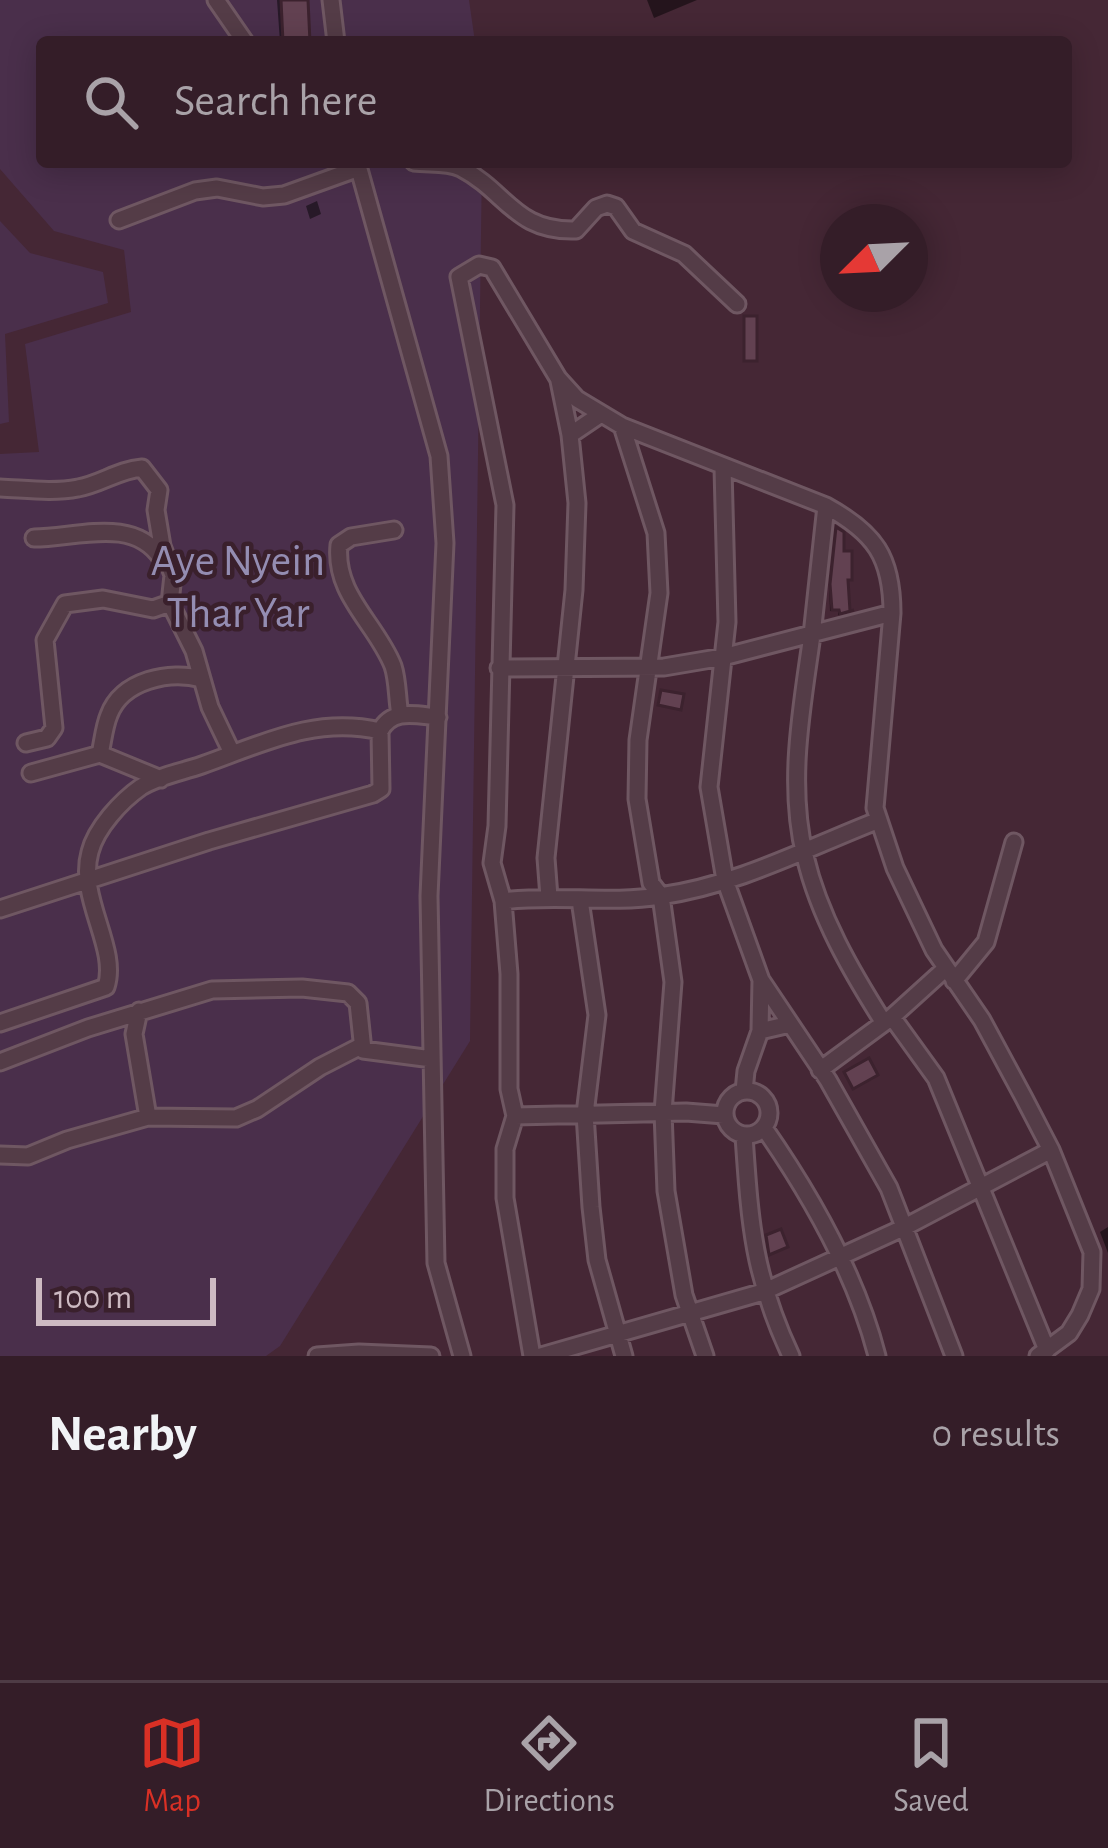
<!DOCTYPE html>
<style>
body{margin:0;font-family:"Alegreya Sans",sans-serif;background:#3f2a34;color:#f1f3f6}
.compass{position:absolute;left:820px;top:204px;width:108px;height:108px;border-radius:50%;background:#341d28;box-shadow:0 6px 30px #0003;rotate:246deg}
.scale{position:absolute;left:36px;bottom:30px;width:180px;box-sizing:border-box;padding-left:12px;border:6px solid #cdbac2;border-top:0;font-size:33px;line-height:42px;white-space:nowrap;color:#cdbac2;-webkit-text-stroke:9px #3a202c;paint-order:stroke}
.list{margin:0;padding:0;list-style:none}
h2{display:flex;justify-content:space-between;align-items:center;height:156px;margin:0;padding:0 48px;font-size:51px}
h2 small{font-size:39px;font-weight:400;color:#a9a2a8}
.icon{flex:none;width:66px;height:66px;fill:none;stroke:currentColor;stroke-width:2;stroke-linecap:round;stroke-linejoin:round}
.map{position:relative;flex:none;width:1108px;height:1356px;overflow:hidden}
.search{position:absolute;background:#341d28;box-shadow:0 6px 30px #0003;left:36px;right:36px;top:36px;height:132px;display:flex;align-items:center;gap:30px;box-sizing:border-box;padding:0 42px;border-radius:12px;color:#a9a2a8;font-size:45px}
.sheet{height:324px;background:#341d28}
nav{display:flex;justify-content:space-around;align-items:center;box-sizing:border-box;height:168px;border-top:3px solid #4e3b45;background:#341d28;font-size:33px;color:#a9a2a8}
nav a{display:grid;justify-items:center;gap:6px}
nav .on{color:#d93025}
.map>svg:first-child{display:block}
.green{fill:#4a2f4b}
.shadow{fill:#0007}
.building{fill:#624151;stroke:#3c222e;stroke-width:3}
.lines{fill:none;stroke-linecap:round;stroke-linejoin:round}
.minor-casing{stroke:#6f5762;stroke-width:21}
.minor{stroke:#543c47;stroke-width:15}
.labels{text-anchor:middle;stroke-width:9;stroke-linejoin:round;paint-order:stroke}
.park-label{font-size:45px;fill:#948db2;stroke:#3a202c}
</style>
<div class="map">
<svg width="1108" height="1356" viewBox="0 0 1108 1356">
<rect width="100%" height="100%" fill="#452735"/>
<path class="green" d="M0,0H469L475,42H42V162H482L470,1041L280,1346L266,1356H0V454L39,452L25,344L131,312L124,250L54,231L0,169Z
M0,221L30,253L103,272L108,303L5,334L9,422L0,424Z"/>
<path class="shadow" d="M277,0H305L308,42H280Z
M647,0H697L654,18Z
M317,201L321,214L310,219L306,206Z
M836,531L847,613L838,615V611H830L829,584Z
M1108,1227V1253L1100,1232Z"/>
<path class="building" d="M281,0H308L310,42H283Z
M744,316H757V361H744Z
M836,527L844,532V551H852V580H848L850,611L854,610L840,614L839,610H832L830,584Z
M661,690L684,694L681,710L658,705Z
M869,1058L878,1075L853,1089L844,1072Z
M781,1229L788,1247L769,1255L766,1235Z"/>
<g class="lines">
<g class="minor-casing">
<path id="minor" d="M216,0L245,42
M331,0L336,42
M357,162L439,456L445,543L429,896L436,1263L462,1356
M414,162C429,164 447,161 461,168C507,192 515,232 576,230L596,208L607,204L616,207L633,231L684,254L737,304
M119,220L195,191L217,188L263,197L284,195L359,168
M622,426L656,533L659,593L638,740L637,799L651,883L661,896L673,982L663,1112L666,1191L684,1295L705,1356
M570,435L601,414
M723,468L727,622L709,787L725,880L761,980L828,1080L889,1188L954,1356
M0,488C25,489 53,493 78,488C101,484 118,470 142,468L159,490L156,510L162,546L173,575L170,603L194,651L210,707L232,753
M826,506C821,549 817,592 812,635C802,707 787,783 805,856C819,916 851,971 884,1023
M394,530L351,537L339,545C334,595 376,623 393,666C398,681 397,699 400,715
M34,538C76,538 133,516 161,558
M499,668L664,667L723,657L892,613
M26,743L47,738L54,728L45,640L65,604L103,599L153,609L170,603
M100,754C103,741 104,727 109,715C122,680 170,670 202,679
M31,773L100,754L161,779
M549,897L546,858L574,590L577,503L570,435L559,381
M580,900L597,1015L585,1114L591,1207L597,1260L624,1356
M503,901C555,894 608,904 660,896C738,885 807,848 879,820
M0,909L209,841L373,794L381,789L380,731
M954,981L986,942L1014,842
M139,1011L134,1034L148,1117
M892,1017L936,1078L1047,1350
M0,1023L106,987C119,948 77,898 90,852C96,828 121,801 141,787C158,776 182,772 202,765C262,744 314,716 380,731C392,708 415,715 438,717
M760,1031L761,980
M0,1062L88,1028L212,990L302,988L348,993L358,1003L363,1050L432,1059
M820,1070L892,1017L945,969
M725 1113a22 22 0 1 1 44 0a22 22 0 1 1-44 0Z
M744,1091L746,1071L760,1031L790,1024
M515,1116L686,1112L724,1115
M764,1128C812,1197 856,1274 877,1356
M744,1136C750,1223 753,1275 791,1356
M0,1155L28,1156L67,1140L148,1117L236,1118L257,1109L320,1067L361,1046
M317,1356L359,1353L431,1356
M532,1356L505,1198V1149L515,1116L509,1089V974L503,901L492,863L497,826L505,505L459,277L479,265L492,268L558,378L577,399L622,426L826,506C875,533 892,557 892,613L875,808L895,868L934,950L982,1020L1024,1098L1051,1150L1092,1252L1091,1289L1080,1315L1069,1333L1038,1356
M541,1356L763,1292L905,1227L1051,1150"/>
</g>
<use href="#minor" class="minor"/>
</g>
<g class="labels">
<g class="park-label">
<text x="238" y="575">Aye Nyein<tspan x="238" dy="52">Thar Yar</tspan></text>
</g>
</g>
</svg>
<svg class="compass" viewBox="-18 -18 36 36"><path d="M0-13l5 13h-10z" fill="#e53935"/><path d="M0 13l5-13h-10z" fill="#a9a2a8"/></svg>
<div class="scale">100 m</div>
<div class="search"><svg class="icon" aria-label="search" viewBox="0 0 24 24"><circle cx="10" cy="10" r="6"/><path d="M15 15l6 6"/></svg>Search here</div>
</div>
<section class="sheet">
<h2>Nearby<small>0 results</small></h2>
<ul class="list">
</ul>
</section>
<nav>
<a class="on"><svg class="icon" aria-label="map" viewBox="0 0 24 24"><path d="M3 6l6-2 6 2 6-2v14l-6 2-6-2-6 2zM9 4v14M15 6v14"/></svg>Map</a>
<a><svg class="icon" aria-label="directions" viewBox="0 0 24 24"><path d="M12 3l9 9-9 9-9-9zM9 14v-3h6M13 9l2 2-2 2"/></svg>Directions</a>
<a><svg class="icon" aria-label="saved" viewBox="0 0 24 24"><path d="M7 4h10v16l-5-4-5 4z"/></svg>Saved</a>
</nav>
